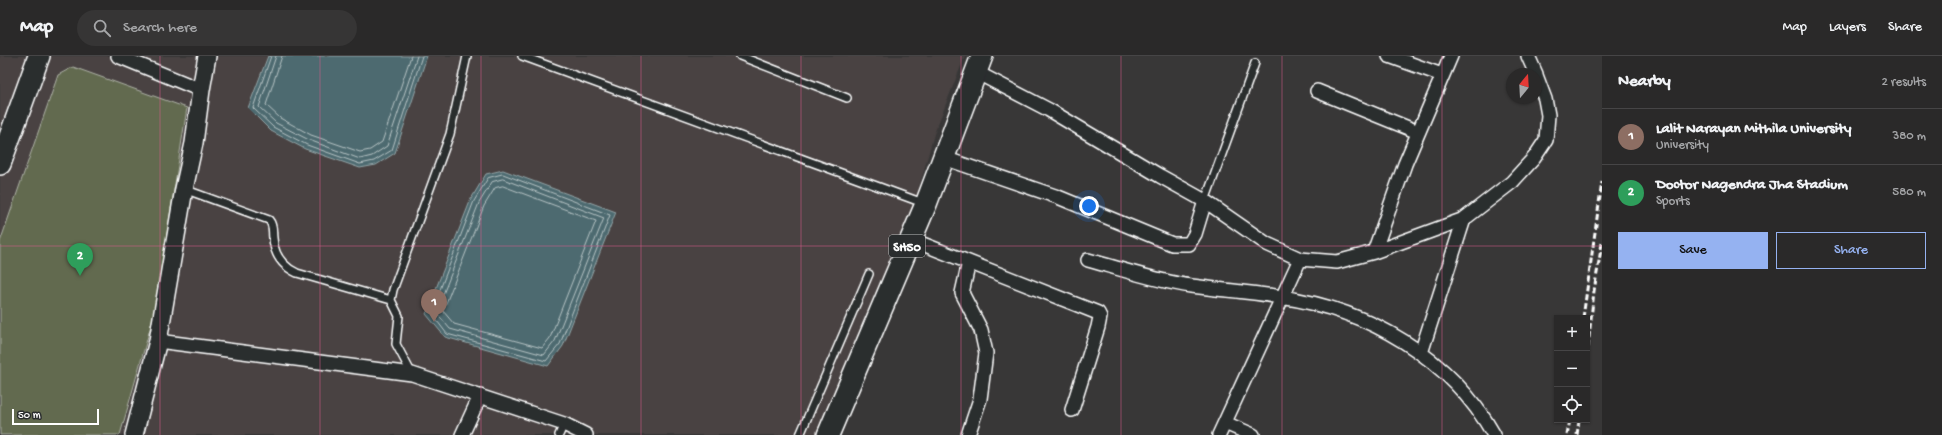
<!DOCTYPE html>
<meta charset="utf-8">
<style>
body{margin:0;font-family:"Gochi Hand",sans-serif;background:#363535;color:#f1f3f6}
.controls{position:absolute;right:12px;bottom:12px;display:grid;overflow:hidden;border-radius:0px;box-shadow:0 1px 3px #0004}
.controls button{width:36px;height:36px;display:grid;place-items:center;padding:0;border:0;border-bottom:1px solid #464546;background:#2a2929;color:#f1f3f6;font:20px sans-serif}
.compass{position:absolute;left:1506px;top:12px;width:36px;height:36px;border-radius:50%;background:#2a2929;box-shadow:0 1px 3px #0004;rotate:18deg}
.scale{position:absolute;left:12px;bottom:10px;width:87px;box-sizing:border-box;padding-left:4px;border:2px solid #fff;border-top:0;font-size:11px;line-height:14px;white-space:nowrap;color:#fff;-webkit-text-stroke:3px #2a2d2e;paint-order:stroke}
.you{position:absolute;left:1089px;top:150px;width:14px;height:14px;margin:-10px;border:3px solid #fff;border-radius:50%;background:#1a73e8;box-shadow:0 0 0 6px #1a73e833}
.badge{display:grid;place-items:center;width:26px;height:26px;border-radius:50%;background:#95b2f1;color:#fff;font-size:13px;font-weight:700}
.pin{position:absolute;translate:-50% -33px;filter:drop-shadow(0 1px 2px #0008)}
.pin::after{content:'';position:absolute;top:21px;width:14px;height:12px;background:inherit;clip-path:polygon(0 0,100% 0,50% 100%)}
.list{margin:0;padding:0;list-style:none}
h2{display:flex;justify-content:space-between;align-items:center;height:52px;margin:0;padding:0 16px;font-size:17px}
h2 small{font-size:13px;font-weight:400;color:#a5a6a8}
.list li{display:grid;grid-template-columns:26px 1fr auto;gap:12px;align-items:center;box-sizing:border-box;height:56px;padding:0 16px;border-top:1px solid #464546}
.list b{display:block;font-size:15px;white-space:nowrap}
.list p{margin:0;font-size:13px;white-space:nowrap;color:#a5a6a8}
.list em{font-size:13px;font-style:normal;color:#a5a6a8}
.actions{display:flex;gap:8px;padding:12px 16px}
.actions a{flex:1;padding:9px 0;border:1px solid #95b2f1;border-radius:0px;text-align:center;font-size:14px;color:#95b2f1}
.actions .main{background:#95b2f1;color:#111}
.icon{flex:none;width:22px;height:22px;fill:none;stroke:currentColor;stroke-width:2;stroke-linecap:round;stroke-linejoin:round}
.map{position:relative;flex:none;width:1602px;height:379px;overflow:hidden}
header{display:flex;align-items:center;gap:24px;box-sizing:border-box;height:56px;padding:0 20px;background:#2a2929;border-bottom:1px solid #464546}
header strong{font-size:19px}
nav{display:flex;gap:22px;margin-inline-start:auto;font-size:14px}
.search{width:280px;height:36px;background:#363535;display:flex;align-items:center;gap:10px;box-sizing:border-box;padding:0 14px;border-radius:22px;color:#a5a6a8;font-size:15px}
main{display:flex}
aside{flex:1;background:#2a2929}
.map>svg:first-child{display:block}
.built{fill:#484242}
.green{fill:#626a50;stroke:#b0b4a8}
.water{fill:#4d6b70;stroke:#94a6a9}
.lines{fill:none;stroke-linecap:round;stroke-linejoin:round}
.shore{stroke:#b8c4c6;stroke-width:1}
.service-casing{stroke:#fff;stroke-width:10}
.minor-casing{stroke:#fff;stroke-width:16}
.tertiary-casing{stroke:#fff;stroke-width:20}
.primary-casing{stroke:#fff;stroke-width:24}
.service{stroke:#2a2d2e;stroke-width:7}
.minor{stroke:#2a2d2e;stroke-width:13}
.tertiary{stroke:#2a2d2e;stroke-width:17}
.primary{stroke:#2a2d2e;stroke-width:21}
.rail{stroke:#fff;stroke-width:3;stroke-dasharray:6 3;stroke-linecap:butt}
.grid{fill:none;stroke:#d45d8c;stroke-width:1;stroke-opacity:0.55}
.labels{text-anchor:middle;stroke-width:3;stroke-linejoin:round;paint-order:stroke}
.shield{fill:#2a2d2e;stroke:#bfc0c0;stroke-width:1}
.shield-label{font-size:13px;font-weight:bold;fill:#fff}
</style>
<header>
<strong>Map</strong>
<div class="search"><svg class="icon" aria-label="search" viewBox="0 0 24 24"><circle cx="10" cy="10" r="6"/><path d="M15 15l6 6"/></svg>Search here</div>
<nav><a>Map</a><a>Layers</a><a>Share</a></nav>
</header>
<main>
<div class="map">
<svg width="1602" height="379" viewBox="0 0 1602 379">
<rect width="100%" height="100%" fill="#383737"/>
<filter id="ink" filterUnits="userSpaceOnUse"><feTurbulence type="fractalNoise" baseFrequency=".025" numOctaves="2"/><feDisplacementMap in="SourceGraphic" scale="8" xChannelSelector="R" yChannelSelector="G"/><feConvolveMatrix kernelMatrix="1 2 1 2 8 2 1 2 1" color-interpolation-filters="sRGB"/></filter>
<g filter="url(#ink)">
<path class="built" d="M0,0H965L934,78L913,154L821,379H0Z"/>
<path class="green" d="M73,11L187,52L155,255L120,379H0V186L58,19Z"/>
<path class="water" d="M268,0H427L395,97L376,109L360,112L305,93L271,75L248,52Z
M503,114L616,156L563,290L548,310L445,281L426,258L471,143L486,118Z"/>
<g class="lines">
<path class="shore" d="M271,0L253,52L273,71L307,89L360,108L374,105L392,94L422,0
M276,0L259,51L276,67L309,84L360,103L372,100L387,90L417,0
M282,0L266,49L280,62L311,79L360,96L370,94L382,86L411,0
M503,118L610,159L560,288L546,305L447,278L431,257L474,145L488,122Z
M503,123L604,162L555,285L544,299L450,273L436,256L479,147L492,126Z
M503,130L596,165L550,282L542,292L454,268L443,255L484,150L495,132Z"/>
<g class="service-casing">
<path id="service" d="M522,0L923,147
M740,0L847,42
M184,133L269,164C274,170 272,175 273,182C274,199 282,210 297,217L391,244
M1205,145L1255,7
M412,318L396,288L399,260L391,244L393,234L450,78L467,0
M559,379L564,368
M800,379L869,218"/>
</g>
<g class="minor-casing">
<path id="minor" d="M118,0L201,34
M1389,0L1442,19
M1528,0L1536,18
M976,16L1049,54L1160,120L1205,145L1267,188L1300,203L1337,206L1374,196L1464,163L1512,126L1534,102L1546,84L1548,59L1545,43L1536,19
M1317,35L1418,76
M944,102L1058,141L1172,188H1189L1195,178L1205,145
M910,183L1098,257L1100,261L1098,271L1072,354
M1374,196L1405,108L1451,0
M1088,204C1122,213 1156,225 1191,230C1221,234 1251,236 1281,241C1369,254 1450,301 1494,379
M158,285L412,318L564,368L586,379
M1421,297L1464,163
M1225,367L1253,379
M462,379L480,340
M968,379L980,343L986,297L981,274L962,237L969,206
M1219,379L1300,203"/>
</g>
<g class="tertiary-casing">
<path id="tertiary" d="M134,379L158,285L184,133L194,87L201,34L207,0"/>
</g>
<g class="primary-casing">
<path id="primary" d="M0,108L39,0
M828,379L926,148L982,0"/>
</g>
<use href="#service" class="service"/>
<use href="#minor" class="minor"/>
<use href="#tertiary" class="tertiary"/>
<use href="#primary" class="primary"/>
<path class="rail" d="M1583,262L1602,126
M1587,300L1594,235L1602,187
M1567,379L1570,364
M1577,379L1579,364"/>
</g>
</g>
<path class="grid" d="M160,0V379M320,0V379M481,0V379M641,0V379M801,0V379M961,0V379M1121,0V379M1282,0V379M1442,0V379M0,190H1602"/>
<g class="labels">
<rect class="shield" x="889" y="179" width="36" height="22" rx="3"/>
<g class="shield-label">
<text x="907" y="195">SH50</text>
</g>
</g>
</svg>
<div class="controls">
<button>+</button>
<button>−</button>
<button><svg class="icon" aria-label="locate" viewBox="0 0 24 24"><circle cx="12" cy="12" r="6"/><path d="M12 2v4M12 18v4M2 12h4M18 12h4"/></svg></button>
</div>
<svg class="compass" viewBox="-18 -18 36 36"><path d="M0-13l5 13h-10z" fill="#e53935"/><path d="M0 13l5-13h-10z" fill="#a5a6a8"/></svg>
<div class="scale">50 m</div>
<div class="you"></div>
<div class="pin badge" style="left:434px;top:266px;background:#8d6e63">1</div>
<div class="pin badge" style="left:80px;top:220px;background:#2e9e5b">2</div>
</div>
<aside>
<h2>Nearby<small>2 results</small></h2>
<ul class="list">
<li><span class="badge" style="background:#8d6e63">1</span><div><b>Lalit Narayan Mithila University</b><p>University</p></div><em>380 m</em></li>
<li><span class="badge" style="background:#2e9e5b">2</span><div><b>Doctor Nagendra Jha Stadium</b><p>Sports</p></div><em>580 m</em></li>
</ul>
<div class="actions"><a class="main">Save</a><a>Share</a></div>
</aside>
</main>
